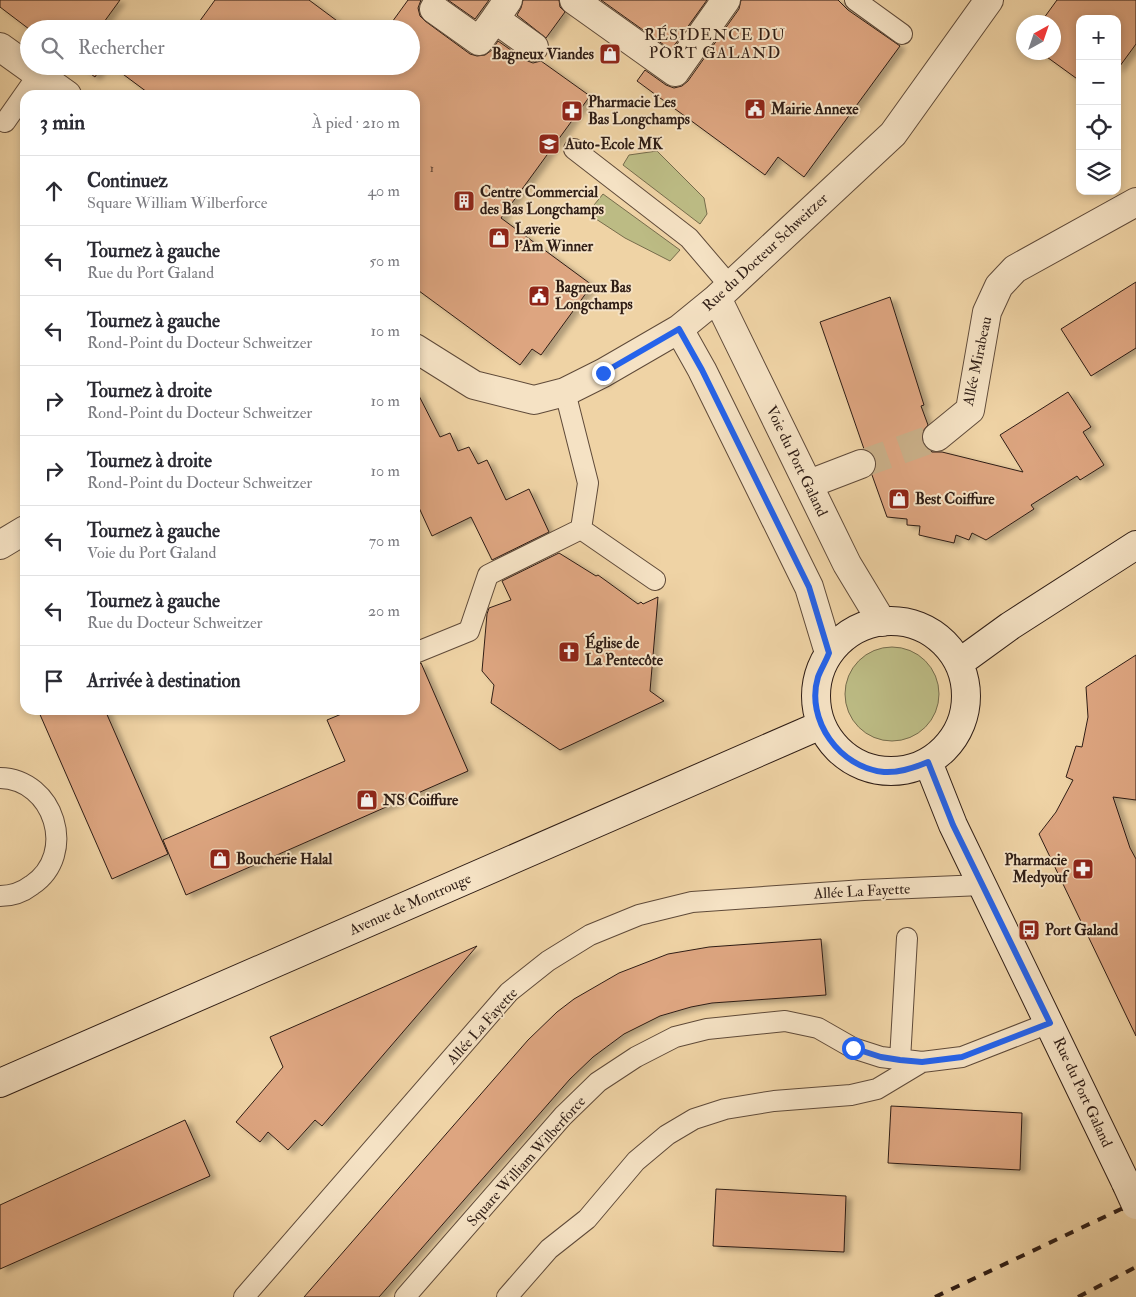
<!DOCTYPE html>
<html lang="fr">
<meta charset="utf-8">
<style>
body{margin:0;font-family:"IM FELL Double Pica",serif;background:#f7f7f7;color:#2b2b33}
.controls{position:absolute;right:15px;top:15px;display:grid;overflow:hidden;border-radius:10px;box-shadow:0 2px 8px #0003}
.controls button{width:45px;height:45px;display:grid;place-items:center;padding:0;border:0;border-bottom:1px solid #e1e1e2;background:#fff;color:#2b2b33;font:25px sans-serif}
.compass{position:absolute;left:1016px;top:15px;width:45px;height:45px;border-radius:50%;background:#fff;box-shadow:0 2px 8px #0003;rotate:40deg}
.stop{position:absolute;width:15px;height:15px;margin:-11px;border:4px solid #2563eb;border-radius:50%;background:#fff}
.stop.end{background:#2563eb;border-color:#fff;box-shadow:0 1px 5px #0008}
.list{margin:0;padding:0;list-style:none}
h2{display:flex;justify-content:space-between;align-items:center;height:65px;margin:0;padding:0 20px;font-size:21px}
h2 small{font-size:16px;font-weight:400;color:#7c7c81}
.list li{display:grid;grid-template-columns:32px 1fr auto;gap:15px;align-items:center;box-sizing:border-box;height:70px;padding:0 20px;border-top:1px solid #e1e1e2}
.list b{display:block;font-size:19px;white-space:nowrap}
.list p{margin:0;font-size:16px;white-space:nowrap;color:#7c7c81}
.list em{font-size:16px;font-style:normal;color:#7c7c81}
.icon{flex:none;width:28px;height:28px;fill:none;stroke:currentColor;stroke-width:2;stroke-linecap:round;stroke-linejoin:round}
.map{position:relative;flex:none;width:1136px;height:1297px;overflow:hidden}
.search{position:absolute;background:#fff;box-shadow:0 2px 8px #0003;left:20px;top:20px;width:400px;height:55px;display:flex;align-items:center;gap:12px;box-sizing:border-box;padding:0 18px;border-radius:28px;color:#7c7c81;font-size:19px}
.panel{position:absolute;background:#fff;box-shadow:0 2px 8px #0003;left:20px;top:90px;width:400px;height:625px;border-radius:15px}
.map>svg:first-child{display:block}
.green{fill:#bcbb84;stroke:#766c4c}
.building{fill:#dda580;stroke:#2f1d15;filter:url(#shadow)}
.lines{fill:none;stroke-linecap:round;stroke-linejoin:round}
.street-tunnel{stroke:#c9af88;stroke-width:28;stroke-dasharray:28 14;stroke-linecap:butt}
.lane-casing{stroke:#5f4a39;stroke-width:22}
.street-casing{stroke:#5f4a39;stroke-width:30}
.secondary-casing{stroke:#2f1d15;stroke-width:30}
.lane{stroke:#f5e2c4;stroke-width:20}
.street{stroke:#f5e2c4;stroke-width:28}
.secondary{stroke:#f5e2c4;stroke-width:28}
.rail{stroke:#2f1d15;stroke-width:4;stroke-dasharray:9 9;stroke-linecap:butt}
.secondary-bridge-casing{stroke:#2f1d15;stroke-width:30;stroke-linecap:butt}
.secondary-bridge{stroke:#f5e2c4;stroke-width:28}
.route{stroke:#2563eb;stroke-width:6}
.labels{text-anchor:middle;stroke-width:4;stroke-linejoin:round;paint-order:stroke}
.number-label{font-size:12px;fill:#5a3f30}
.poi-label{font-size:15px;font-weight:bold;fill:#2f1d15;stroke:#f5e2c4;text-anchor:start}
.street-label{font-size:15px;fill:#2f1d15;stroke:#f5e2c4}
.neighbourhood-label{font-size:16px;letter-spacing:1px;fill:#2f1d15;stroke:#f5e2c4}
</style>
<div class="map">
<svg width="1136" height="1297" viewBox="0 0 1136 1297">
<defs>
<filter id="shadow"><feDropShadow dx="5.5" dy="3" stdDeviation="2.5" flood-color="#0004"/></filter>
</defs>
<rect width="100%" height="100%" fill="#efd3a5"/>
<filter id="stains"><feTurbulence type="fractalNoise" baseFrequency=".004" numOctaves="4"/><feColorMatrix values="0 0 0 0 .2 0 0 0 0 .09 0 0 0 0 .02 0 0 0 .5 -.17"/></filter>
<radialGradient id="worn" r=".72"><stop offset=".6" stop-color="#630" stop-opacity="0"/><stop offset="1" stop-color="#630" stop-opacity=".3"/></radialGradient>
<path class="green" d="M657,151L704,198L707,214L700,224L623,165L629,155Z
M603,194L680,250L670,261L625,238L596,219L594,205Z
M845 694a47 47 0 1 1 94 0a47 47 0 1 1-94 0Z"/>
<path class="building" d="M0,0H120L104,22L114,29H29L0,7Z
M215,0H309L348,29H194Z
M408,0H421L418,8L420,16L425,21L470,54L477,56L485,55L492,50L498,41L525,60L533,63L541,61L590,96L501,218L592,285L541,355L532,349L520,365L415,288V95H145L147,92L112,66H163L165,68L166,66H411V29H387Z
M448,0H489L475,19Z
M523,0H559L560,7L565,12L546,38L517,15L521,8Z
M601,0H707L671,50Z
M741,0H838L848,10L900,46L804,177L778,157L765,175L637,81L645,70L666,85L674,88L682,86L688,81L739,9Z
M1057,0H1136V44L1117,70V19H1080V81L1040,52H1054V22H1041Z
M80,66H102L95,77Z
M1136,282V348L1091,376L1061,329Z
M890,297L924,405L921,406L928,425L923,431L922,439L925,447L932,452H942L1023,472L1000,435L1068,392L1091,427L1083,432L1104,465L1080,480L1077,476L1031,505L1034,509L986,540L972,533L969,540L956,535L954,543L919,535L920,526L907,525V519L887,517L872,475L876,467V459L871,452L864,449L820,322Z
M415,388L440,437L450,433L458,451L469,447L478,464L487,460L506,500L529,489L549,532L492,560L471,517L432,536L415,499Z
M559,553L596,576L598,575L638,604L641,602L643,604L658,597L650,691L664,701L560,750L491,703L494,685L482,671L487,614L489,608L511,600L502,581Z
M1136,655V800L1113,797L1130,848L1136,859V1036L1039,834L1056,812L1073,780L1066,777L1076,746L1082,747L1088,717L1086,687Z
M421,663L468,771L186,895L163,840L345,761L327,720L351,710H415V665Z
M38,710H105L168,854L112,879Z
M821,939L826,995L712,1003L691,1007L660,1016L624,1034L593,1057L570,1079L379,1297H304L528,1040L557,1012L574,999L619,973L668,954L709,947Z
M477,946L322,1126L315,1120L288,1150L268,1132L260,1142L236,1122L283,1067L270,1037Z
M891,1106L1022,1113L1020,1170L888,1163Z
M185,1120L210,1176L0,1269V1205Z
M716,1189L846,1196L844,1252L713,1246Z"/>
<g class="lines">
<path class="street-tunnel" d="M861,464L937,437"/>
<g class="lane-casing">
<path id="lane" d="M855,0L902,34
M5,122L38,75
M574,149L689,238L730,286
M565,392L588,483L581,529L655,580
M415,653L469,631L488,575L581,529
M0,778C54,779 78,854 32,885C23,892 12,896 0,896
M900,1060L907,938
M244,1297L509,992L548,961L590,935L639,915L692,902L864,890L982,885
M405,1297L563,1116L598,1082L636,1057L675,1037L707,1029L785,1021L818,1028L853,1048L881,1057L922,1062L962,1057L1049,1023
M507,1297L549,1249L587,1219L636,1161L667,1135L694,1119L725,1109L774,1101L851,1095L877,1089L922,1062"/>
</g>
<g class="street-casing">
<path id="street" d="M508,0L495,19L534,47
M574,0L675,72L726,0
M434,9L479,41L495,19
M0,47L67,95
M717,298L847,564L882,622
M679,329L702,370L809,587L829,653
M415,348L474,385L534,400L565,392L603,373L679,329L717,298L893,134L989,0
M937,437L970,410L987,312L999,286L1015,269L1136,202
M809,484L861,464
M0,545L25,530"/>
</g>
<g class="secondary-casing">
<path id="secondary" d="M816 696a75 75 0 1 1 150 0a75 75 0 1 1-150 0Z
M959,663L1010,626L1136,545
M928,762L953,825L1126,1183
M0,1083L821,725"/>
</g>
<use href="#lane" class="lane"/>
<use href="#street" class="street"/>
<use href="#secondary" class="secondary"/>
<path class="rail" d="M935,1297L1136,1202
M1078,1297L1136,1267"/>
<g class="secondary-bridge-casing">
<path id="secondary-bridge" d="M1126,1183L1136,1205"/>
</g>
<use href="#secondary-bridge" class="secondary-bridge"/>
</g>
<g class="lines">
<path class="route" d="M603,373L679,329L702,370L809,587L829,653C826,661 821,669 818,677C805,720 840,768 884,772C900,773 914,768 928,762L953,825L1050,1023L962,1057L922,1062L900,1060L881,1057L853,1048"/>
</g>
<defs>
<g id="shop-square" transform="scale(1.125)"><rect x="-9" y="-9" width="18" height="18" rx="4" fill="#8f2418" stroke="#f5e2c4"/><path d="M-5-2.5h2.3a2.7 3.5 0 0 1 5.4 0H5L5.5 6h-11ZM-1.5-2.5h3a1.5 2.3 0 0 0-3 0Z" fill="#fff"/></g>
<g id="civic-square" transform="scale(1.125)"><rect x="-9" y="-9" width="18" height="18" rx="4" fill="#8f2418" stroke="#f5e2c4"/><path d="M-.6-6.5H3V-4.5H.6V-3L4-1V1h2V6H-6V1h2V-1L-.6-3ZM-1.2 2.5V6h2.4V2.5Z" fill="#fff"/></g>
<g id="pharmacy-square" transform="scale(1.125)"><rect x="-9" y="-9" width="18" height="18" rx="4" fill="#8f2418" stroke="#f5e2c4"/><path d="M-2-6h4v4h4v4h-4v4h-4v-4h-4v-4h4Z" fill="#fff"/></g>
<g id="school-square" transform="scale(1.125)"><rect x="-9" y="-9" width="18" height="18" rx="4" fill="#8f2418" stroke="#f5e2c4"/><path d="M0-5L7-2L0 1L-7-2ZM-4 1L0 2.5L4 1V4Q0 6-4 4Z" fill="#fff"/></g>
<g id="building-square" transform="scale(1.125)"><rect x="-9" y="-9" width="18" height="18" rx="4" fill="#8f2418" stroke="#f5e2c4"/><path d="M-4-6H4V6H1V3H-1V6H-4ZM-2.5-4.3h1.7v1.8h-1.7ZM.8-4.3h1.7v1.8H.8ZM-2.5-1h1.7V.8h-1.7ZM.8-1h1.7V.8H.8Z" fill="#fff"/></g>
<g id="church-square" transform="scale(1.125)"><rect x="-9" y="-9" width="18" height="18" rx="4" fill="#8f2418" stroke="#f5e2c4"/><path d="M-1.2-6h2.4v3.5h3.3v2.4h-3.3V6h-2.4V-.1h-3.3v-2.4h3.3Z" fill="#fff"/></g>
<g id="bus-square" transform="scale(1.125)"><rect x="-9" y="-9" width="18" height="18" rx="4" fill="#8f2418" stroke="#f5e2c4"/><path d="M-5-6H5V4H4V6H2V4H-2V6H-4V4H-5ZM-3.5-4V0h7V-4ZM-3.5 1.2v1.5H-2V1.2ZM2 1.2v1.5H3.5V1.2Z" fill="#fff"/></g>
</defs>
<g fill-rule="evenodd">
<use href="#shop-square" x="610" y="54"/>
<use href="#civic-square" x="755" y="109"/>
<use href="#pharmacy-square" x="572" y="111"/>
<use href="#school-square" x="549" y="144"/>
<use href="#building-square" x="464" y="201"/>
<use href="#shop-square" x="499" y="238"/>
<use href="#civic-square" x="539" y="296"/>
<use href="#shop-square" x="899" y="499"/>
<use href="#church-square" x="569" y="652"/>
<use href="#shop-square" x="367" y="800"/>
<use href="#shop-square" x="220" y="859"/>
<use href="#pharmacy-square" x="1083" y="869"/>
<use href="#bus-square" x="1029" y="930"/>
</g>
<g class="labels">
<g class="number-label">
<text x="432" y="172">1</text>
</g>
<g class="poi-label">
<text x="594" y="59" text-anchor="end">Bagneux Viandes</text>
<text x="588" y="107">Pharmacie Les<tspan x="588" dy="17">Bas Longchamps</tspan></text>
<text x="771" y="114">Mairie Annexe</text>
<text x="565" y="149">Auto-Ecole MK</text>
<text x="480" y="197">Centre Commercial<tspan x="480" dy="17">des Bas Longchamps</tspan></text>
<text x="515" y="234">Laverie<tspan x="515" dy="17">l'Am Winner</tspan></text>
<text x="555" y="292">Bagneux Bas<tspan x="555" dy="17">Longchamps</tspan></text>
<text x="915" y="504">Best Coiffure</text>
<text x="585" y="648">Église de<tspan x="585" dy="17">La Pentecôte</tspan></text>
<text x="383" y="805">NS Coiffure</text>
<text x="236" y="864">Boucherie Halal</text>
<text x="1067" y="865" text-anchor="end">Pharmacie<tspan x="1067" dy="17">Medyouf</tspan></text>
<text x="1045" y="935">Port Galand</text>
</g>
<g class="street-label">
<text transform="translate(765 252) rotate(-43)" y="5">Rue du Docteur Schweitzer</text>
<text transform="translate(977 361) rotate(-78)" y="5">Allée Mirabeau</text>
<text transform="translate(797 461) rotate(64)" y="5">Voie du Port Galand</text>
<text transform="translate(862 891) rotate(-3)" y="5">Allée La Fayette</text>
<text transform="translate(410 904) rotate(-24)" y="5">Avenue de Montrouge</text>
<text transform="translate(482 1026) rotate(-48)" y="5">Allée La Fayette</text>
<text transform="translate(1083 1092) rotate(65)" y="5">Rue du Port Galand</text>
<text transform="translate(526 1161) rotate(-48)" y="5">Square William Wilberforce</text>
</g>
<g class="neighbourhood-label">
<text x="715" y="40">RÉSIDENCE DU<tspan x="715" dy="18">PORT GALAND</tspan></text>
</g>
</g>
<rect width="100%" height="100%" filter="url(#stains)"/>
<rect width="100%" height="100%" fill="url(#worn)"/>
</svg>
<div class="controls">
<button>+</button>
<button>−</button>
<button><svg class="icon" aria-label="locate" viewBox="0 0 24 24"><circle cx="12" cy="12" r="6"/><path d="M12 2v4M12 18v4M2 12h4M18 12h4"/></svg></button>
<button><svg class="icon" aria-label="layers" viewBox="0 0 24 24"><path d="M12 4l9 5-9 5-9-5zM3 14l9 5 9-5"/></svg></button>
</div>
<svg class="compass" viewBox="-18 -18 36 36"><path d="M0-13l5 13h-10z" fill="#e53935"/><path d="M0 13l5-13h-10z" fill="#7c7c81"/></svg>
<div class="stop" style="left:853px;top:1048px"></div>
<div class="stop end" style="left:603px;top:373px"></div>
<div class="search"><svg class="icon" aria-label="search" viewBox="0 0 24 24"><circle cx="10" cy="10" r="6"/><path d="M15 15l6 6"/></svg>Rechercher</div>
<section class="panel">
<h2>3 min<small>À pied · 210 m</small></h2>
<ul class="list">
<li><svg class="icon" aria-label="ahead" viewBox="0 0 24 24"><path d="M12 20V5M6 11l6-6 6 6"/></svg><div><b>Continuez</b><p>Square William Wilberforce</p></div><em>40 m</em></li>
<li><svg class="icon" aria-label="left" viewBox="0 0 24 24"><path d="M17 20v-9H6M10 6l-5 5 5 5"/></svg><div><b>Tournez à gauche</b><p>Rue du Port Galand</p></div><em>50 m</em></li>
<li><svg class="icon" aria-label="left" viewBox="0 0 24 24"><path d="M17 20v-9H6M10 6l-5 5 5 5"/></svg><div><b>Tournez à gauche</b><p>Rond-Point du Docteur Schweitzer</p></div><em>10 m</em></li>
<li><svg class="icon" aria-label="right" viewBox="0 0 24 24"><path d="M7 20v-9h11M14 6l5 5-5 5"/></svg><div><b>Tournez à droite</b><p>Rond-Point du Docteur Schweitzer</p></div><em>10 m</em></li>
<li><svg class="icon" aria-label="right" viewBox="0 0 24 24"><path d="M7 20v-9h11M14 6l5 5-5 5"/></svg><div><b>Tournez à droite</b><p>Rond-Point du Docteur Schweitzer</p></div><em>10 m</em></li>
<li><svg class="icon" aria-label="left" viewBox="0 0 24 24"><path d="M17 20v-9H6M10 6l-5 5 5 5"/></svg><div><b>Tournez à gauche</b><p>Voie du Port Galand</p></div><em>70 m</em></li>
<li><svg class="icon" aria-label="left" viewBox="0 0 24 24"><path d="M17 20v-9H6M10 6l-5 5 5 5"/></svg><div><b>Tournez à gauche</b><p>Rue du Docteur Schweitzer</p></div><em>20 m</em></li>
<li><svg class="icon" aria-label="arrive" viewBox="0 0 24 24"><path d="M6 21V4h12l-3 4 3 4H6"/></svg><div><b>Arrivée à destination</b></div></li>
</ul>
</section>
</div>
